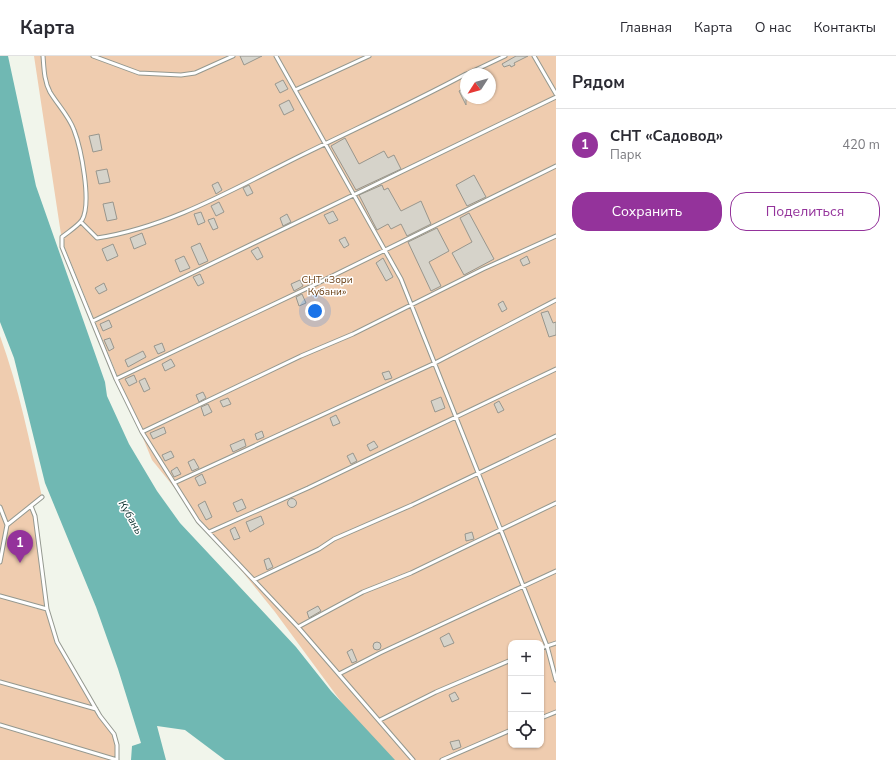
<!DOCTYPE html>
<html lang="ru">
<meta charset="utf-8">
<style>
body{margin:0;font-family:"Nunito Sans",sans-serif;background:#f7f7f7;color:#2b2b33}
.controls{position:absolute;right:12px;bottom:12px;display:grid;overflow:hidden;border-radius:8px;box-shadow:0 1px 3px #0004}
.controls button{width:36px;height:36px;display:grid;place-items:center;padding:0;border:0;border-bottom:1px solid #e1e1e2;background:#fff;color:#2b2b33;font:20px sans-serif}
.compass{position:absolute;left:460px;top:12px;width:36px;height:36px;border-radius:50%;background:#fff;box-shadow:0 1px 3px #0004;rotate:234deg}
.you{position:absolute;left:315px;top:255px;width:14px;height:14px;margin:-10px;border:3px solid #fff;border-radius:50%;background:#1a73e8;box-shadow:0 0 0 6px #1a73e833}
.badge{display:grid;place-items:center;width:26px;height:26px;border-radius:50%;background:#94339b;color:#fff;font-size:13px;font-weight:700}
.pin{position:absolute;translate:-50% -33px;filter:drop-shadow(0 1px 2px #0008)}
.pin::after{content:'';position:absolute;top:21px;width:14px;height:12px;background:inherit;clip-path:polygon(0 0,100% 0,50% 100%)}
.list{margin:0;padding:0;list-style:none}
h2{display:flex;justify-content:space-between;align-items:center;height:52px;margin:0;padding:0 16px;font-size:17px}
h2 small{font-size:13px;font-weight:400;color:#7c7c81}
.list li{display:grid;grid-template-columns:26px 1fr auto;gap:12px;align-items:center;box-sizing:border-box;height:72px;padding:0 16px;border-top:1px solid #e1e1e2}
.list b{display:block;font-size:15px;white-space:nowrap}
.list p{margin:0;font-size:13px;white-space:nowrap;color:#7c7c81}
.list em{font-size:13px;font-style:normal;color:#7c7c81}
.actions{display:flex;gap:8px;padding:12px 16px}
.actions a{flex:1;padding:9px 0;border:1px solid #94339b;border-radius:16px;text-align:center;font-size:14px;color:#94339b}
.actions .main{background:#94339b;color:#fff}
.icon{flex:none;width:22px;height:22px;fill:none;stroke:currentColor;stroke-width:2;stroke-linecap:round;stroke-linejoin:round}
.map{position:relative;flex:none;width:556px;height:704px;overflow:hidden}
header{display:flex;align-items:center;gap:24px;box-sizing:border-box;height:56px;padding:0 20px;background:#fff;border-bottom:1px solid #e1e1e2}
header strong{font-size:19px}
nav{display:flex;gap:22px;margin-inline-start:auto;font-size:14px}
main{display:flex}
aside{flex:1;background:#fff}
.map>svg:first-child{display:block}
.green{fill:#efccaf;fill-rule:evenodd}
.water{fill:#70b8b3}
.building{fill:#d6d3ca;stroke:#98968d}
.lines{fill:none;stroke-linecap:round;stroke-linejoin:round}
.lane-casing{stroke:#94988f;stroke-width:5}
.lane{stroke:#fff;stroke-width:3}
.labels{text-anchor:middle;stroke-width:3;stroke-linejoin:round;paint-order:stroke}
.park-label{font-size:10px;fill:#6a3f14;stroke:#fff}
.water-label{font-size:11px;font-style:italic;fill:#173b38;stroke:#fff}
</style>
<header>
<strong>Карта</strong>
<nav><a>Главная</a><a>Карта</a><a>О нас</a><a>Контакты</a></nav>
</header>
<main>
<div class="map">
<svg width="556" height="704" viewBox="0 0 556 704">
<rect width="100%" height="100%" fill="#f1f5eb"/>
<path class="green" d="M34,0H556V704H384L275,556L152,404L62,185ZM466,18H490V42H466ZM511,587H541V689H511Z
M0,280C19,332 30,387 42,441L31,450L35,460L47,553L57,586L96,653L114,678L117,689V704H0Z"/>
<path class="water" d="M0,0H8L36,130L105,326L107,340L129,388L157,435L180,467L296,591L331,635L395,704H225L185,674L157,670L166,704H131L132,690L141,687L118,613L96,551L45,427L14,302L0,266Z"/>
<path class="building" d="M240,0H262L244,9Z
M516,0H528L514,7L515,9L511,11L510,9L504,11L502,8Z
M283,24L288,33L280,37L275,28Z
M466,31V49L459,35Z
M289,44L294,54L284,59L279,49Z
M99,78L102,94L93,96L89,80Z
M345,82L359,108L384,95L388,102L394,99L401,113L356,134L331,90Z
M107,113L110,126L99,128L96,115Z
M474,119L486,141L467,150L456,129Z
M218,126L222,134L216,138L212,129Z
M249,129L253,137L247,140L243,132Z
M382,129L384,134L388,132L401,155L421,145L431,168L407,180L401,168L391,173L388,168L377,174L359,139Z
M113,146L117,163L107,165L103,148Z
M219,146L224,156L216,160L211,150Z
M333,155L338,164L329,168L324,159Z
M201,156L205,166L198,169L194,158Z
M469,157L494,203L464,219L452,197L472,186L460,162Z
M287,158L291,166L283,170L280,162Z
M214,162L218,172L213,174L208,164Z
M437,172L449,195L429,206L441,230L431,235L408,186Z
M142,177L146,188L134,193L130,182Z
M345,181L349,189L344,192L339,184Z
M200,187L208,205L199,209L191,191Z
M113,188L118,200L107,205L102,193Z
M258,191L263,201L257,204L251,195Z
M184,200L190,212L180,216L175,204Z
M527,200L530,207L523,210L520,204Z
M383,202L393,221L386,225L376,207Z
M200,218L204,227L198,230L193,221Z
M300,224L303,230L294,235L291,228Z
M104,227L107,234L99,238L95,232Z
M302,238L306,247L299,250L296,241Z
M503,245L507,253L502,256L498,248Z
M548,255L553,267L556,266V279L549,281L541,257Z
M109,264L112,271L103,275L100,268Z
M110,282L114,292L109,295L104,284Z
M162,287L165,295L158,298L154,290Z
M143,295L146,301L128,311L125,304Z
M171,303L175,310L165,315L162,308Z
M389,315L392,322L385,324L382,317Z
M134,319L137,326L129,330L125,323Z
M145,322L150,333L144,336L139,325Z
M203,336L206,342L199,346L196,339Z
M441,341L445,352L435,356L431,345Z
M228,342L231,348L223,351L220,345Z
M499,345L504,354L498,357L494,348Z
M208,348L212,356L204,360L201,351Z
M336,359L340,367L333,370L330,362Z
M164,371L166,377L153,383L150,377Z
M262,375L264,381L257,384L255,378Z
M244,383L246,390L233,396L230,389Z
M374,385L378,391L370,395L367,389Z
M171,395L174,401L165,405L162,399Z
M353,397L357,405L351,408L347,400Z
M194,403L199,412L192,415L188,406Z
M177,411L181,418L174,421L171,415Z
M202,418L206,427L199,430L195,422Z
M287.5 447a4.5 4.5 0 1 1 9 0a4.5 4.5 0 1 1-9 0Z
M242,443L246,452L237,456L233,447Z
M205,445L212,461L206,464L198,449Z
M261,460L264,468L250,476L246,466Z
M235,471L240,482L234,484L230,474Z
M472,476L474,483L466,485L465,478Z
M269,502L273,511L267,514L264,504Z
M318,550L321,555L309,562L307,556Z
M449,577L454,587L444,591L440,582Z
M373 590a4 4 0 1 1 8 0a4 4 0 1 1-8 0Z
M352,593L357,605L352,607L347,596Z
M455,636L459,643L452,646L449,639Z
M459,684L461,691L453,694L450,686Z"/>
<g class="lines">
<g class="lane-casing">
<path id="lane" d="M43,0C44,12 44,25 50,36C57,48 69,60 74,74C81,92 92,147 82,164C78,170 68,176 62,181V191L116,323L142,376L198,465L298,571L413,704
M93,0L139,17L181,19L195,17L233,0
M276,0L401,223L547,590L556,624
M534,0L556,38
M467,18L505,0
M295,34L369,0
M81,166L97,182C170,171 237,131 302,99C357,72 412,47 466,18
M93,265L556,41
M116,323L314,229L556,110
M142,376L301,300L353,278L483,213L556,180
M174,427L435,307L556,244
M31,450L35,460L47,553L57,586L100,660L114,678L117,689V704
M0,451L7,469L0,506
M7,469L42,441
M209,476L308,432L556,313
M254,524L319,493L334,483L412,449L556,380
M0,540L47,553
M298,571L363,536L411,517L556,447
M541,592L556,587
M339,618L380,597L556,515
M0,626L96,653
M541,662L556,656
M380,664L436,636L511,604
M0,669L117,704
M442,704L511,674"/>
</g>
<use href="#lane" class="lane"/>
</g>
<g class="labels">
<g class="park-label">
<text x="327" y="227">СНТ «Зори<tspan x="327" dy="12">Кубани»</tspan></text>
</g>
<g class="water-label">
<text transform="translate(131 461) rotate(60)" y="4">Кубань</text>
</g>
</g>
</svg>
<div class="controls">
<button>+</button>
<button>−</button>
<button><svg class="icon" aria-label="locate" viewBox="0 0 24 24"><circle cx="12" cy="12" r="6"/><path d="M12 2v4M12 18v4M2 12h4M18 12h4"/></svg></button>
</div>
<svg class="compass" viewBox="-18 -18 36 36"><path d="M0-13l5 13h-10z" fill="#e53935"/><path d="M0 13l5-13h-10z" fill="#7c7c81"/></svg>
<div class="you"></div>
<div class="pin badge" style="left:20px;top:507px">1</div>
</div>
<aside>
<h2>Рядом<small></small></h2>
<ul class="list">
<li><span class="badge">1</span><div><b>СНТ «Садовод»</b><p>Парк</p></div><em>420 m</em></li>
</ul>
<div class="actions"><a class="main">Сохранить</a><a>Поделиться</a></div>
</aside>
</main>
